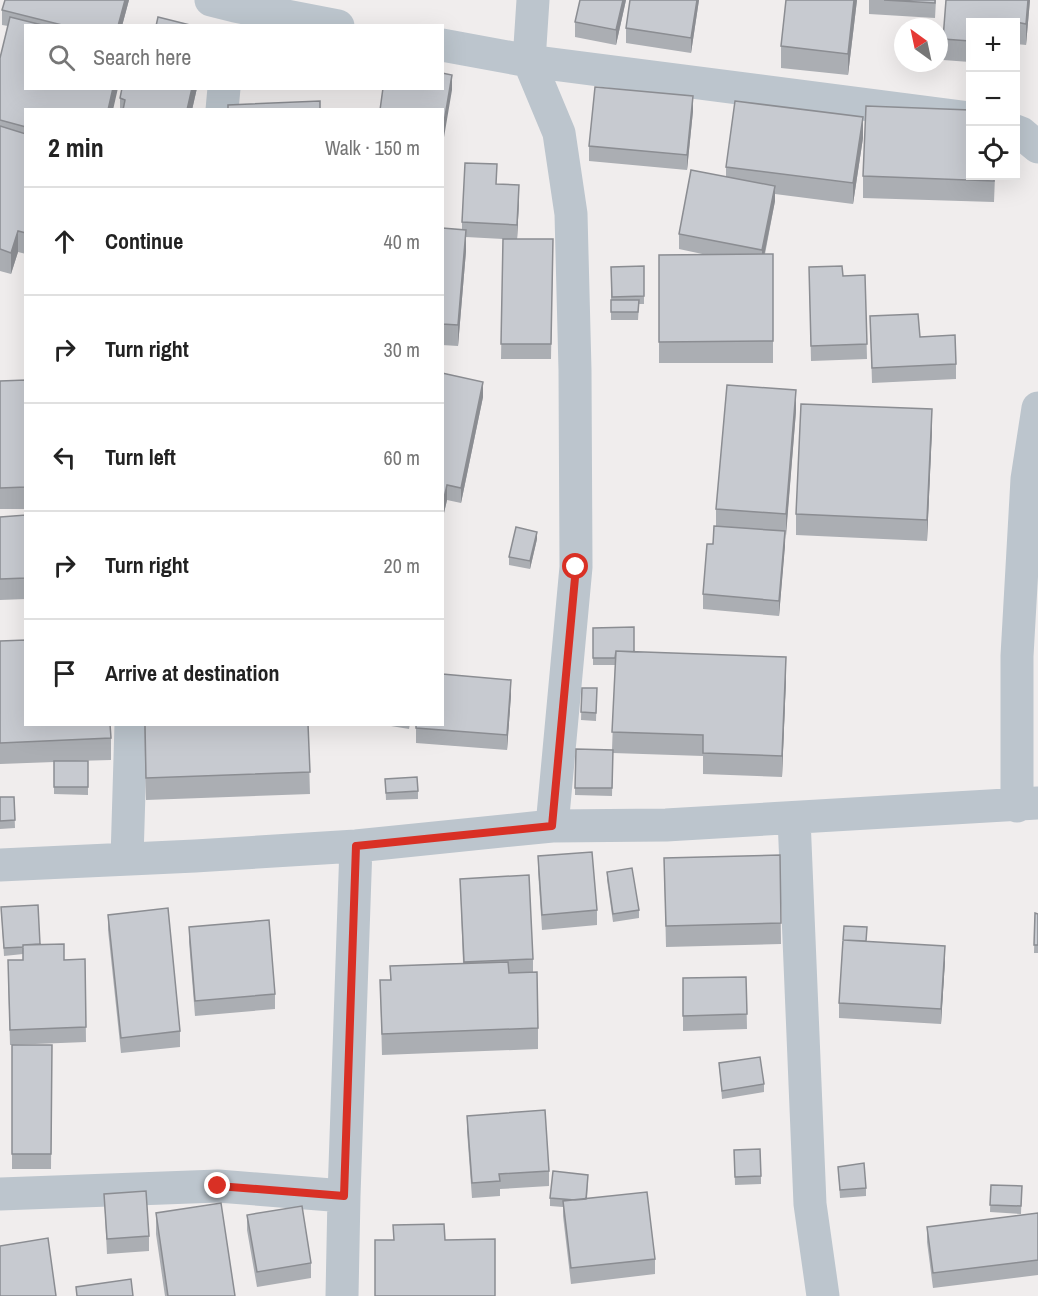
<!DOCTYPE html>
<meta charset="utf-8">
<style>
body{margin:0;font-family:"Archivo Narrow",sans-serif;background:#f6f6f6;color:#222}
.controls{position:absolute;right:18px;top:18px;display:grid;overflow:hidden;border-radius:0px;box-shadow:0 6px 24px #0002}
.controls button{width:54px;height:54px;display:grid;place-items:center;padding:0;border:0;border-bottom:2px solid #e0e0e0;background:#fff;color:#222;font:30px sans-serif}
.compass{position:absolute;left:894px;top:18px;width:54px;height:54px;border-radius:50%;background:#fff;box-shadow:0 6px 24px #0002;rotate:327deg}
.stop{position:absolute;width:18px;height:18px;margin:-14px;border:4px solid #d93025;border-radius:50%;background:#fff}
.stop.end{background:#d93025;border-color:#fff;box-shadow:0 2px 6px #0008}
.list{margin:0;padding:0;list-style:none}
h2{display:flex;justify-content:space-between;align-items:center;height:78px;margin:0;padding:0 24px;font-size:26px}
h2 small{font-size:20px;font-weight:400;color:#767676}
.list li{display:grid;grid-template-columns:39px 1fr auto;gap:18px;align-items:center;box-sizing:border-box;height:108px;padding:0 24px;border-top:2px solid #e0e0e0}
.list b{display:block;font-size:22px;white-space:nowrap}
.list em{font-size:20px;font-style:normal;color:#767676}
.icon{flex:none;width:33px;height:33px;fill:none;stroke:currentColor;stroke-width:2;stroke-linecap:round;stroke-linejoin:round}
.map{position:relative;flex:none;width:1038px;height:1296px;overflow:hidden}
.search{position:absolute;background:#fff;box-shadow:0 6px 24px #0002;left:24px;top:24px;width:420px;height:66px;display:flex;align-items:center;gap:15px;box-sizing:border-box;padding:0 21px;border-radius:0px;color:#767676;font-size:22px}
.panel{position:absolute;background:#fff;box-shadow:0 6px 24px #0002;left:24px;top:108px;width:420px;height:618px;border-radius:0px}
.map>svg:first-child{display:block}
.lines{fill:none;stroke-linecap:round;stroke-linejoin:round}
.street{stroke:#bcc5cd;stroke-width:33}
.wall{fill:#abaeb3}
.shaded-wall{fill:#8b8d92}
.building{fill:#c7cad0;stroke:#8b8d92;stroke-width:1.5}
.route{stroke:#d93025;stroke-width:8}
</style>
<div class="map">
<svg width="1038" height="1296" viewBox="0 0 1038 1296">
<rect width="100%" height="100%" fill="#f0eded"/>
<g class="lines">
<path class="street" d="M211,0L235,6L338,26
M533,0L529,61L559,133L571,214L575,370L576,567L552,826
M442,45L529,61L970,118
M222,110L224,88
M1016,131L1021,133L1038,147
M1017,806V656L1027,479L1038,408
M794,818L810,1204L823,1296
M127,859L131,724
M0,865L195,856L356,846L552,826L666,825L1038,803
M0,1194L218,1186L344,1196
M342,1296L344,1196L356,846"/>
</g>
<path class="wall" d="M129,0L122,26H26L113,110H26V254L18,252L11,274L0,271V58L8,26L2,25V10Z
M626,0L616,45L575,37V22Z
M630,0H699L691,53L626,43V28Z
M857,0L848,75L781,68V46Z
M869,0H936L935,18L869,14Z
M946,0H1030L1026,45L1016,44V22H970V62L943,60V39Z
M122,88H197L192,110H120V98Z
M693,111L687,170L589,161V146Z
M863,138L853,204L775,194V201L765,254H773V363H659V255H707L679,249V234L726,176V167Z
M863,176H995L994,202L863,198Z
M497,184L519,200L517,239H553L551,359H501L503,239L466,237V251L458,346L442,345V228L462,230V222Z
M644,266V304H639L638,320H611V267Z
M809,267L843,276L865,275L867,359L811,361Z
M870,316L920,337L956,364V379L872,383Z
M442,373L483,397L461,503L447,500L444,513H442Z
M26,380V509H0V381Z
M796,411L779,616L703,609V594L716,526V509Z
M932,430L927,541L796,535V514Z
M26,515V599L0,600V517Z
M537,539L530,569L509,565V557Z
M593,628L634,652L786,679L782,777L703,774V756L613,753L612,796L575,795V788L612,750L615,665H593Z
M0,641L111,738V760L75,761H88V795L54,794V762L0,764Z
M582,688H597L596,721L581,720Z
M511,695L507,750L416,743V724Z
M144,724H308L310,794L146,800Z
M391,724H410L409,729L391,726Z
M385,779L418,791V799L386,800Z
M0,797H14L15,828L0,829Z
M780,855L781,944L666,947L664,858Z
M538,856L597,910V925L542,930L538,871Z
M607,872L639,910V918L613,922L607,880Z
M460,879L533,959V972L538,1028V1049L382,1055L380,980H390V966L463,963Z
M1,907L40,944L64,960L85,959L86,1042L10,1045L8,975L23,960V954L4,956Z
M1035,913L1038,914V953H1034Z
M108,915L180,1031V1047L121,1053L108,930Z
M189,927L275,994V1009L195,1016L189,942Z
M867,941L945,961L941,1024L839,1018V1003Z
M746,977L747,1029L683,1031V978Z
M12,1045H52L51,1169H12Z
M719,1063L764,1084V1092L722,1099Z
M467,1116L549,1171V1186L500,1189V1196L472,1198L467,1131Z
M734,1150L761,1176V1184L735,1185Z
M838,1167L866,1188V1196L840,1198Z
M588,1182L587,1199L655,1259V1274L571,1284L563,1216V1207L550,1206V1198Z
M991,1185L1022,1186L1021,1214L990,1212Z
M104,1194L149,1236V1251L107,1254Z
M156,1213L235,1296H165L156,1234Z
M1038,1213V1275L933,1288L927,1242V1227Z
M247,1215L311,1263V1278L257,1287L247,1230Z"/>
<path class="shaded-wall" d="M125,0H129L122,26H118Z
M623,0H626L616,45V30Z
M697,0H699L691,53V38Z
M854,0H857L848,75V54Z
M1028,0H1030L1026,45V24Z
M452,75V90L442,149V134Z
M113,88H118L113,110H108Z
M192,88H197L192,110H187Z
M693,96V111L687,170V155Z
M863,117V138L853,204V183Z
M519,185V200L517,240V225Z
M775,186V201L762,266V250Z
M466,230V251L458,346V325Z
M18,231V252L11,274V253Z
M483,382V397L461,503V488Z
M796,390V411L786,536V514Z
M932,409V430L927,541V520Z
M447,485V500L444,513V498Z
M785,531V546L779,616V601Z
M537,532V539L530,569V561Z
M786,657V679L782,777V756Z
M511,680V695L507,750V735Z
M945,946V961L941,1024V1009Z"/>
<path class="building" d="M5,0H125L118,26H66L2,10Z
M580,0H623L616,30L575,22Z
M630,0H697L691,38L626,28Z
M786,0H854L848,54L781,46Z
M884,0H935V3Z
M946,0H1028L1026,24L1016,22H970V41L943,39Z
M10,17L46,26H26V88H113L108,110H26V127L0,120V58Z
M158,17L194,26H156Z
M442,73L452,75L442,134V110H380L383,88H442Z
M595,87L693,96L687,155L589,146Z
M122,88H192L187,110H123L125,100L120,98Z
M320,101V110H228V105Z
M735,101L863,117L853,183L726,167Z
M866,106L970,110V176H994V181L863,176Z
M0,126L26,134V233L18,231L11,253L0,249Z
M465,163L497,164L496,184L519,185L517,225L462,222Z
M691,170L775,186L762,250L679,234Z
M442,228L466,230L458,325L442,324Z
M503,239H553L551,344H501Z
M773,254V341L659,342V255Z
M644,266V296L612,297L611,267Z
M842,266L843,276L865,275L867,344L811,346L809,267Z
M611,300H639L638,312H611Z
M918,314L920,337L955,335L956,364L872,368L870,316Z
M442,373L483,382L461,488L447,485L444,498H442Z
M26,380V487L0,488V381Z
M727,385L796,390L786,514L716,509Z
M801,404L932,409L927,520L796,514Z
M26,515V578L0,579V517Z
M714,526L785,531L779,601L703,594L707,544H713Z
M516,527L537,532L530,561L509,557Z
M634,627V652L616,651L615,658H593V628Z
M26,640V724H110L111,738L0,743V641Z
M616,651L786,657L782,756L703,753V735L612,732Z
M442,674L511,680L507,735L416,728V724H442Z
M582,688H597L596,713L581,712Z
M145,724H308L310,772L146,778Z
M576,749L613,750L612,788H575Z
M54,761H88V787H54Z
M417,777L418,791L386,793L385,779Z
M0,797H14L15,820L0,821Z
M592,852L597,910L542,915L538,856Z
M780,855L781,923L666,926L664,858Z
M632,868L639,910L613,914L607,872Z
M529,875L533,959L464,962L460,879Z
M38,905L40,944L23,945V947L4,948L1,907Z
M168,908L180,1031L121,1038L108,915Z
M1035,913L1038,914V945H1034Z
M269,920L275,994L195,1001L189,927Z
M844,926L867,927L866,941L843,940Z
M843,940L945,946L941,1009L839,1003Z
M64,944V960L85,959L86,1027L10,1030L8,960H23V945Z
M508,962L509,973L537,972L538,1028L382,1034L380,980H391L390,966Z
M746,977L747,1014L683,1016V978Z
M12,1045H52L51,1154H12Z
M760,1057L764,1084L722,1091L719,1063Z
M545,1110L549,1171L499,1174L500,1181L472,1183L467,1116Z
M760,1149L761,1176L735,1177L734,1150Z
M864,1163L866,1188L840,1190L838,1167Z
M553,1171L588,1175L586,1199L575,1200L550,1198Z
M991,1185L1022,1186L1021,1206L990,1205Z
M146,1191L149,1236L107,1239L104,1194Z
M647,1192L655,1259L571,1268L563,1201Z
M221,1203L235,1296H168L156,1213Z
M302,1206L311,1263L257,1272L247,1215Z
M1038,1213V1260L933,1273L927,1227Z
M444,1224L445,1240L495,1239V1296H375V1240H394L393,1225Z
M48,1238L56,1296H0V1246Z
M131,1279L133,1296H77L76,1287Z"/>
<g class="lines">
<path class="route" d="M218,1186L344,1196L356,846L552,826L576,567"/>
</g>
</svg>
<div class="controls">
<button>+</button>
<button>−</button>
<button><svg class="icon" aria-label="locate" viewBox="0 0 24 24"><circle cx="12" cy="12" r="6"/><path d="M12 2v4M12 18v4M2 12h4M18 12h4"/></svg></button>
</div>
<svg class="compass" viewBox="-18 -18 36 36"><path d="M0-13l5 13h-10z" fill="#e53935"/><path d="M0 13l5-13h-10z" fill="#767676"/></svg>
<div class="stop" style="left:576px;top:567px"></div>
<div class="stop end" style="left:218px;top:1186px"></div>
<div class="search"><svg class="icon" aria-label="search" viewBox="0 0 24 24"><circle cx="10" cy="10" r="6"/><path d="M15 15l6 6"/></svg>Search here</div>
<section class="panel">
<h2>2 min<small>Walk · 150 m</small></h2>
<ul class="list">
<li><svg class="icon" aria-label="ahead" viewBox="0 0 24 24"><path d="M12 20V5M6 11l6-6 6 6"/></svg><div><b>Continue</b></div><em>40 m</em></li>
<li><svg class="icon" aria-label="right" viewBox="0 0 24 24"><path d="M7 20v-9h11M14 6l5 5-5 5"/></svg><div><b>Turn right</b></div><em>30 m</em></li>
<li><svg class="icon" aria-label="left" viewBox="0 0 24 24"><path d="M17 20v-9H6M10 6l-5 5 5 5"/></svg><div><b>Turn left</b></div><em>60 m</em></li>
<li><svg class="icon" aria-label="right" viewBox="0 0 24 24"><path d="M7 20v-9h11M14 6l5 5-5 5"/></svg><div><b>Turn right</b></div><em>20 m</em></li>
<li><svg class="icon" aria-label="arrive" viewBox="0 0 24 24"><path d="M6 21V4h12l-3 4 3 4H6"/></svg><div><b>Arrive at destination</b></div></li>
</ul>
</section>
</div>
